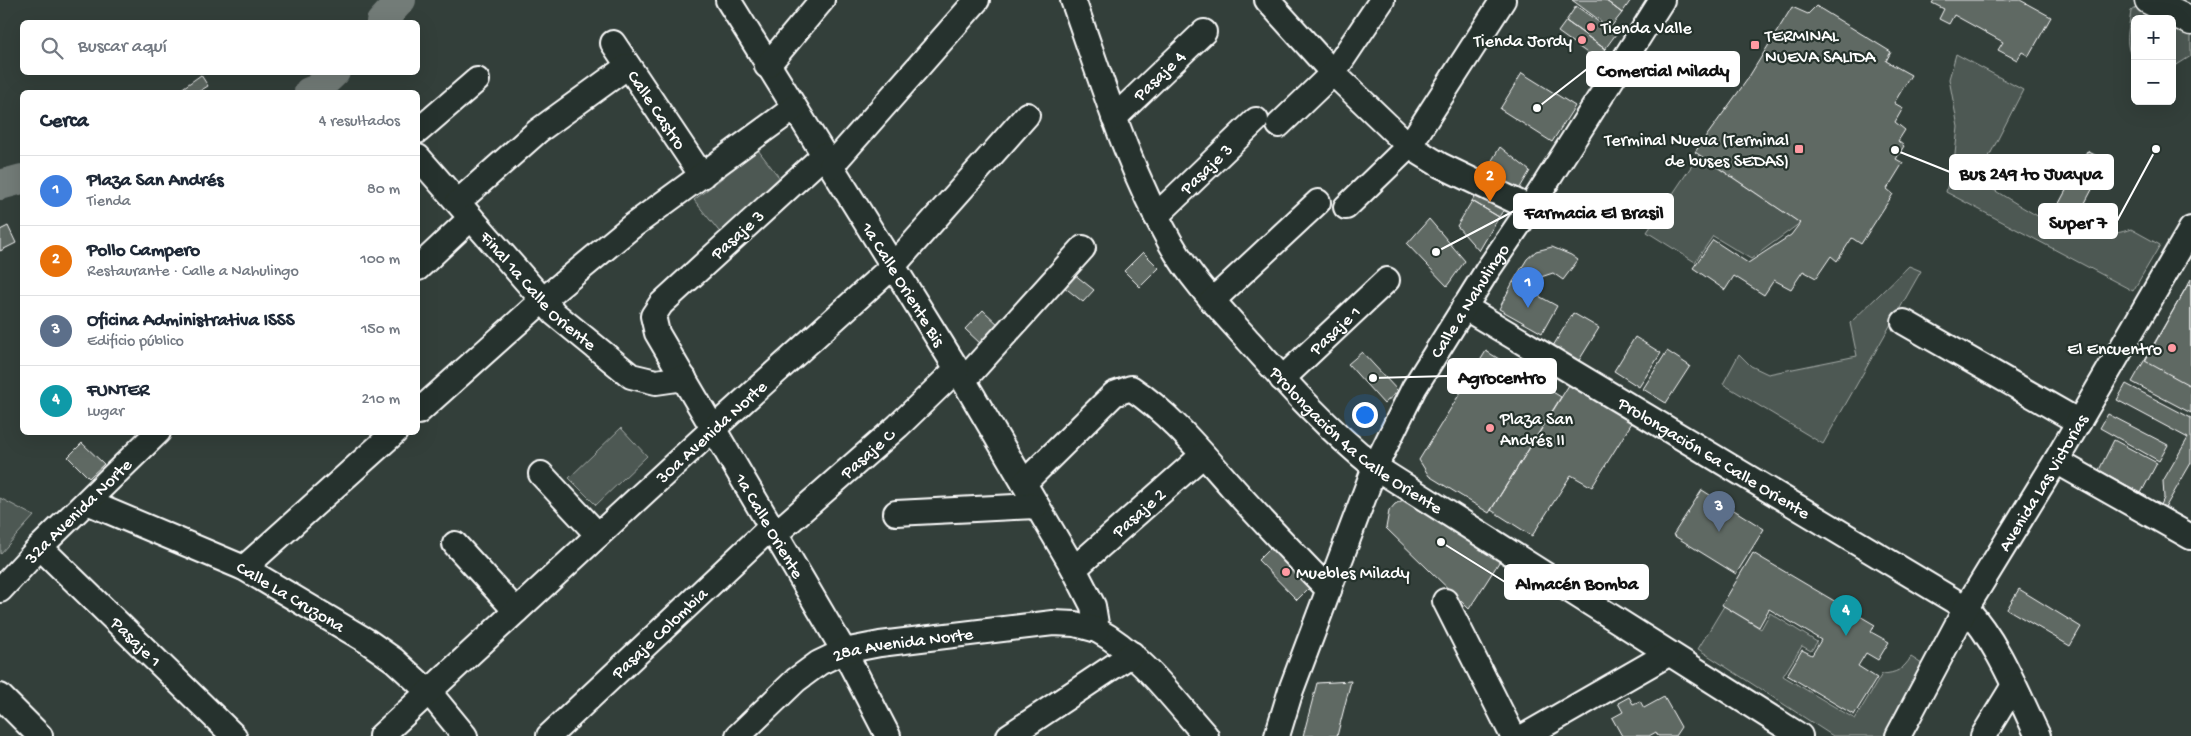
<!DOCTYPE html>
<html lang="es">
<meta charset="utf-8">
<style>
body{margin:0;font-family:"Gochi Hand",sans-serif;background:#f2f2f3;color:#1f2937}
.controls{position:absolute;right:15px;top:15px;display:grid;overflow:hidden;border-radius:8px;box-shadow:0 5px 20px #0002}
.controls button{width:45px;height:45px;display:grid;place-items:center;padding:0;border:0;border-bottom:1px solid #e0e1e3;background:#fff;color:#1f2937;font:25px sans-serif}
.you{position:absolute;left:1364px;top:414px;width:18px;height:18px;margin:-12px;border:4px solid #fff;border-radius:50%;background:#1a73e8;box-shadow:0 0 0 8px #1a73e833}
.badge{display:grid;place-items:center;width:32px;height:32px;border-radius:50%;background:#0f766e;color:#fff;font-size:16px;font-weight:700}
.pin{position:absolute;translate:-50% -41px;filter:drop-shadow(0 1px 2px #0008)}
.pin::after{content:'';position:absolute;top:26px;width:18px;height:15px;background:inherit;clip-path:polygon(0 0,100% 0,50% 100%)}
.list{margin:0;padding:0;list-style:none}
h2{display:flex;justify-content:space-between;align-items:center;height:65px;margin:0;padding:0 20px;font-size:21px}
h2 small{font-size:16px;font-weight:400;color:#747a83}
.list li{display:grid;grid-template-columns:32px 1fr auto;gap:15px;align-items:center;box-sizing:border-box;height:70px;padding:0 20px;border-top:1px solid #e0e1e3}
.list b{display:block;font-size:19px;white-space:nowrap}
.list p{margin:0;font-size:16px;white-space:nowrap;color:#747a83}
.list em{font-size:16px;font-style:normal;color:#747a83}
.icon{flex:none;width:28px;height:28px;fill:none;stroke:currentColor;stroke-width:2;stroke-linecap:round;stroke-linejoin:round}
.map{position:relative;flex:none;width:2191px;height:736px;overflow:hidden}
.search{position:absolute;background:#fff;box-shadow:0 5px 20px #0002;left:20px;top:20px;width:400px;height:55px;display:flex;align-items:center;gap:12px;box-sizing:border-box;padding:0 18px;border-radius:8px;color:#747a83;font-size:19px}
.panel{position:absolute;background:#fff;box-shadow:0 5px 20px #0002;left:20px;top:90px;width:400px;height:345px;border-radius:8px}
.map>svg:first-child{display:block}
.green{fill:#4d5853;stroke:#a6aca9}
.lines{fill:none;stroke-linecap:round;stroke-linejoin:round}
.river{stroke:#737b78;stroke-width:30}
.building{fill:#5f6964;stroke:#fff}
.minor-casing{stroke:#fff;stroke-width:28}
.highway-casing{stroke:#fff;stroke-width:31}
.minor{stroke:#26332d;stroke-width:24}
.highway{stroke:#26332d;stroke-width:28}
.poi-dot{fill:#ff9aa2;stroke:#26332d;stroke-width:2}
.labels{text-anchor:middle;stroke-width:4.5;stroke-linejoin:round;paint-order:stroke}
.poi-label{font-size:18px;fill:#fff;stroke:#26332d;text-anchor:start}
.street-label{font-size:18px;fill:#fff;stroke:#26332d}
.leader{fill:none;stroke:#fff;stroke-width:2}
.callout-dot{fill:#fff;stroke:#26332d;stroke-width:2}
.callout{fill:#fff;stroke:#fff;stroke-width:2}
.callout-label{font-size:19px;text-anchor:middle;font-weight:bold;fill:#111}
</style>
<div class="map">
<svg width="2191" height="736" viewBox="0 0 2191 736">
<rect width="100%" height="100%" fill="#333f3a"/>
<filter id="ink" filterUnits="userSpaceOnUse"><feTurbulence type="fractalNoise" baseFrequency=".02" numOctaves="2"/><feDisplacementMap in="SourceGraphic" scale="10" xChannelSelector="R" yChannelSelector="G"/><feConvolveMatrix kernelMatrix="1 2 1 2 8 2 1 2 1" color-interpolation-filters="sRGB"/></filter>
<g filter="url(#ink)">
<path class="green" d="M2140,4L2170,19H2135V61C2123,48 2129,28 2131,11Z
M2172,20L2191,29V56L2172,68Z
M1956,54L2023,90L1977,180C2005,196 2037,218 2066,230C2085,238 2112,236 2131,229L2160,245L2133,291L1946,192L1955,154L1958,127L1949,79Z
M758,150L785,185L722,235L694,200Z
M1699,155L1800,223L1751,259L1713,236L1695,262L1647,232Z
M1909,266L1921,271L1823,444L1723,384L1739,354L1751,366L1768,374L1857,356L1850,323Z
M621,428L647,456L596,505L569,478Z
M0,498L34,516L0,554Z
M1724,606L1761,629L1770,613L1817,642L1811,651L1802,646L1783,676L1855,719L1882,674C1896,673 1903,670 1911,657L1925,666L1887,736H1833L1698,649Z"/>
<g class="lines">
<path class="river" d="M381,22L401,0
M309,92L317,89L335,72
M0,185L22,179"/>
</g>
<path class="building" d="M1572,0H1605L1622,13L1610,28Z
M1605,0H1631L1622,13Z
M1934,0H2020L2051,17L2029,56L2022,52L2017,60L1998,50L2003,42L1954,15L1949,24L1939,19L1944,9L1932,3Z
M1576,6L1616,34L1605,49L1566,21Z
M1816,6L1891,52L1886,61L1911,75L1894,103L1903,108L1895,122L1905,130L1898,141L1904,146L1896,159L1903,163L1887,189L1893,194L1861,244L1852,238L1837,261L1831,256L1816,278L1803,271L1791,289L1774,280L1764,295L1734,276L1725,290L1693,268L1713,240L1748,263L1791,235L1800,223L1695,152L1747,80L1792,7L1808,14Z
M1566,21L1605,49L1597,60L1558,32Z
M1522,73L1575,106L1552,142L1500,109Z
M201,75L208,86L198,92H177Z
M1500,147L1530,171L1518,191L1482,177Z
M2087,151L2107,161L2076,220L2056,209Z
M1481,187L1508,203L1499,217L1472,201Z
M1472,201L1499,217L1479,251L1457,226Z
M1429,219L1465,261L1447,286L1407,244Z
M8,226L16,243L0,251V230Z
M1552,247L1571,255L1578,260L1563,280L1553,273L1538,278L1530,292L1513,282L1527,259L1536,251Z
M1143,252L1159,268L1140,287L1124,271Z
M1074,274L1094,290L1083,302L1063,286Z
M2191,279V413L2132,382Z
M1513,282L1557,306L1542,333L1499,309Z
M2188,284L2191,285V380L2189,385L2145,361Z
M983,310L1002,328L984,347L965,329Z
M1573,313L1599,328L1578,362L1553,346Z
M1635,337L1661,353L1639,387L1614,371Z
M1486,351L1561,397L1489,513L1429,476L1419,460Z
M1667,351L1690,366L1666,403L1643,389Z
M1362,352L1398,391L1384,404L1348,364Z
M2126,384L2191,418V463L2165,508L2161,505L2164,498L2163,481L2188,438L2117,400Z
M1569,385L1633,421L1592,487L1571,475L1532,536L1491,510Z
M2108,414L2168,445L2159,461L2100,428Z
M2114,440L2157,463L2141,493L2099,470Z
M82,443L104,464L89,478L68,457Z
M1702,490L1764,529L1736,574L1673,535Z
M1405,499L1503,556L1469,609L1386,528L1389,511L1395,504Z
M1275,543L1314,583L1297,600L1258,560Z
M1753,553L1875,625L1871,632L1889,642L1878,660L1866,653L1858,666L1877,678L1854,715L1787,675L1802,650L1812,655L1821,640L1769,609L1759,627L1722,605Z
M2019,589L2081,627L2070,646L2007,609Z
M1351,681L1337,736H1303L1317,683Z
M1629,697L1633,704L1640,701L1644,708L1664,697L1681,727L1675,736H1658L1656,732L1649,736H1622L1612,718L1623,712L1618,703Z"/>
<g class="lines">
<g class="minor-casing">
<g id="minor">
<path id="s1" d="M728,0L957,369L1074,569L1093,606L1097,630C1141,654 1173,699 1206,736"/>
<path id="s2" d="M1073,0C1102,81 1127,166 1170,242C1190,278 1220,309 1247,339C1288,385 1327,429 1375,467L1800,736"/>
<path d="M1267,0L1333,73L1409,146L1440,165L1530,208"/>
<path id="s3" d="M613,43L702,176"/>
<path d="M767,66L822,0"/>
<path id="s4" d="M1114,118L1204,32"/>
<path d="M1279,125L1333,73L1382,0"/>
<path d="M418,131L477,80"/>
<path id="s5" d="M824,155L661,304L653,316L657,333L844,651L888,736"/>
<path id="s6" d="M418,157L555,314L631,376L656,382L684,378"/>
<path d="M831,166L977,0"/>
<path d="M458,202L538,131L628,66"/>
<path d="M1346,207L1409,146L1503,0"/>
<path id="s7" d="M1156,216L1256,120"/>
<path d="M418,268L471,218"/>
<path d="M1212,301L1318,202"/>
<path id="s8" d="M1464,307L1966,608C1999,644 2017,693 2038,736"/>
<path d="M1904,322L2079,422"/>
<path id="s9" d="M1282,379L1387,280"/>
<path d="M964,380L1083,248"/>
<path d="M418,412L543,300L631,227L794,108"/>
<path d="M2056,461L2191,537"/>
<path d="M541,474L598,535"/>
<path d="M1024,483L1114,394L1131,388C1169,413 1201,452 1232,487C1263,522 1296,556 1329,590"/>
<path id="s10" d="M87,502L244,568L367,641L394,660L429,692L465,736"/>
<path d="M896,513L1036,506"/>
<path id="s11" d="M774,535L898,426L957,369"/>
<path d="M455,544L516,611"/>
<path id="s12" d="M40,547L234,736"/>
<path d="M244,568L395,432"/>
<path id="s13" d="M1074,569L1203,455"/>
<path id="s14" d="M0,590L40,547L158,432"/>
<path d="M1445,601L1513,736"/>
<path d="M0,696L40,736"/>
<path id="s15" d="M381,736L714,428L893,266L1027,115"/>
<path id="s16" d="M549,736L770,528"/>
<path id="s17" d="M738,736L796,680L819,663L844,651L880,644L1053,623L1075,624L1097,630"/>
<path d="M1009,736L1132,654"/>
<path id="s18" d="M1277,736L1291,690L1375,467L1414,388L1487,271L1530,208L1662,0"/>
<path d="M1525,736L1668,654"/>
<path id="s19" d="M1898,736L1966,608L2056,461L2191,229"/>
<path d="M1983,736L2013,687"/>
</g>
</g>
<g class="highway-casing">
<path id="highway" d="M2149,0L2191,21"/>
</g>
<use href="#minor" class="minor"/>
<use href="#highway" class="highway"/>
</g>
</g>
<g class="poi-dot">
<circle cx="1591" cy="27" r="5"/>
<circle cx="1582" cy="40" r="5"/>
<rect x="1750" y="40" width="10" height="10" rx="2.5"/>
<rect x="1794" y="144" width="10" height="10" rx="2.5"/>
<circle cx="2172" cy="348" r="5"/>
<circle cx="1490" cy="428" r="5"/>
<circle cx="1286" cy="572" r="5"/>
</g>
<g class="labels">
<g class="poi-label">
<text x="1601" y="33">Tienda Valle</text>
<text x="1765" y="41">TERMINAL<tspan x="1765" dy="21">NUEVA SALIDA</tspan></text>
<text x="1572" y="46" text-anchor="end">Tienda Jordy</text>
<text x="1789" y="145" text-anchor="end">Terminal Nueva (Terminal<tspan x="1789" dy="21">de buses SEDAS)</tspan></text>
<text x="2162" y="354" text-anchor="end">El Encuentro</text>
<text x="1500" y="424">Plaza San<tspan x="1500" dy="21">Andrés II</tspan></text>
<text x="1296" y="578">Muebles Milady</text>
</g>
<g class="street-label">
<text dy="6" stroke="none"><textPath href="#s4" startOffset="62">Pasaje 4</textPath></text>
<text dy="6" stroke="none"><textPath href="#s3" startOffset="80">Calle Castro</textPath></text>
<text dy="6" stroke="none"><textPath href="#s7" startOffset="69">Pasaje 3</textPath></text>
<text transform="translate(737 234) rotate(-42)" y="6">Pasaje 3</text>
<text dy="6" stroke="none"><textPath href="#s1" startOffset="334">1a Calle Oriente Bis</textPath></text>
<text dy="6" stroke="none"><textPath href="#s6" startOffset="180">Final 1a Calle Oriente</textPath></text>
<text dy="6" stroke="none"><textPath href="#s18" startOffset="478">Calle a Nahulingo</textPath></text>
<text dy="6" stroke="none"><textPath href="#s9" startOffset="72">Pasaje 1</textPath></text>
<text dy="6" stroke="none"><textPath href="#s15" startOffset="449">30a Avenida Norte</textPath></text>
<text dy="6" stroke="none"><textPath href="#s2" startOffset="535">Prolongación 4a Calle Oriente</textPath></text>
<text dy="6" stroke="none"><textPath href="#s11" startOffset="124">Pasaje C</textPath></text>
<text dy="6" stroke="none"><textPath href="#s8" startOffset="292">Prolongación 6a Calle Oriente</textPath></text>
<text dy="6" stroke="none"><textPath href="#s19" startOffset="292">Avenida Las Victorias</textPath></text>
<text dy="6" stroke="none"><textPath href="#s14" startOffset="111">32a Avenida Norte</textPath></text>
<text dy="6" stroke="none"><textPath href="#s13" startOffset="86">Pasaje 2</textPath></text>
<text dy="6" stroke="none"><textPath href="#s5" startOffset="476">1a Calle Oriente</textPath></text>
<text dy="6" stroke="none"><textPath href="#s10" startOffset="225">Calle La Cruzona</textPath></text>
<text dy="6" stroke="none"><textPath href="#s16" startOffset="151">Pasaje Colombia</textPath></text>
<text dy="6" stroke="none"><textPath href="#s12" startOffset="135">Pasaje 1</textPath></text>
<text dy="6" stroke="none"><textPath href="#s17" startOffset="196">28a Avenida Norte</textPath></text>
</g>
</g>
<path class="leader" d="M1537 108L1587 69M1895 150L1950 172M1436 252L1514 211M2156 149L2117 221M1373 378L1448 376M1441 542L1505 582"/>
<g class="callout-dot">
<circle cx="1537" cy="108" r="5"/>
<circle cx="1895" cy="150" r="5"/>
<circle cx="1436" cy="252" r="5"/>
<circle cx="2156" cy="149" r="5"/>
<circle cx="1373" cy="378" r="5"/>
<circle cx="1441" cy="542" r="5"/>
</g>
<g class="callout">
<rect x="1587" y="52" width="152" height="34" rx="5"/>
<rect x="1950" y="155" width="163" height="34" rx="5"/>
<rect x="1514" y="194" width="159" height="34" rx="5"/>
<rect x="2039" y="204" width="78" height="34" rx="5"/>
<rect x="1448" y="359" width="108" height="34" rx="5"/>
<rect x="1505" y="565" width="143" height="34" rx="5"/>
</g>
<g class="callout-label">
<text x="1663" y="76">Comercial Milady</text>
<text x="2031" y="179">Bus 249 to Juayua</text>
<text x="1594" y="218">Farmacia El Brasil</text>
<text x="2078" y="228">Super 7</text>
<text x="1502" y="383">Agrocentro</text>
<text x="1577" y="589">Almacén Bomba</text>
</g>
</svg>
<div class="controls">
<button>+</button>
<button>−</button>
</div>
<div class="you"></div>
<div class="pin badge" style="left:1528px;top:308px;background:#3f7fe0">1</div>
<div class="pin badge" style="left:1490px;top:202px;background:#e8710a">2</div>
<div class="pin badge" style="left:1719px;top:532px;background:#5c6f8a">3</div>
<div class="pin badge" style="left:1846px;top:636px;background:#0f9aa8">4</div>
<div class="search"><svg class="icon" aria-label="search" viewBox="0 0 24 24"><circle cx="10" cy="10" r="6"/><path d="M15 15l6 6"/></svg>Buscar aquí</div>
<section class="panel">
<h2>Cerca<small>4 resultados</small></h2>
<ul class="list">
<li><span class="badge" style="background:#3f7fe0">1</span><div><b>Plaza San Andrés</b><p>Tienda</p></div><em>80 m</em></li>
<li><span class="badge" style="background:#e8710a">2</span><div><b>Pollo Campero</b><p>Restaurante · Calle a Nahulingo</p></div><em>100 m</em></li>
<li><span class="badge" style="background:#5c6f8a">3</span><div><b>Oficina Administrativa ISSS</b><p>Edificio público</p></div><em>150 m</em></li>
<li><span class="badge" style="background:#0f9aa8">4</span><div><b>FUNTER</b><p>Lugar</p></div><em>210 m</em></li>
</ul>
</section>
</div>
